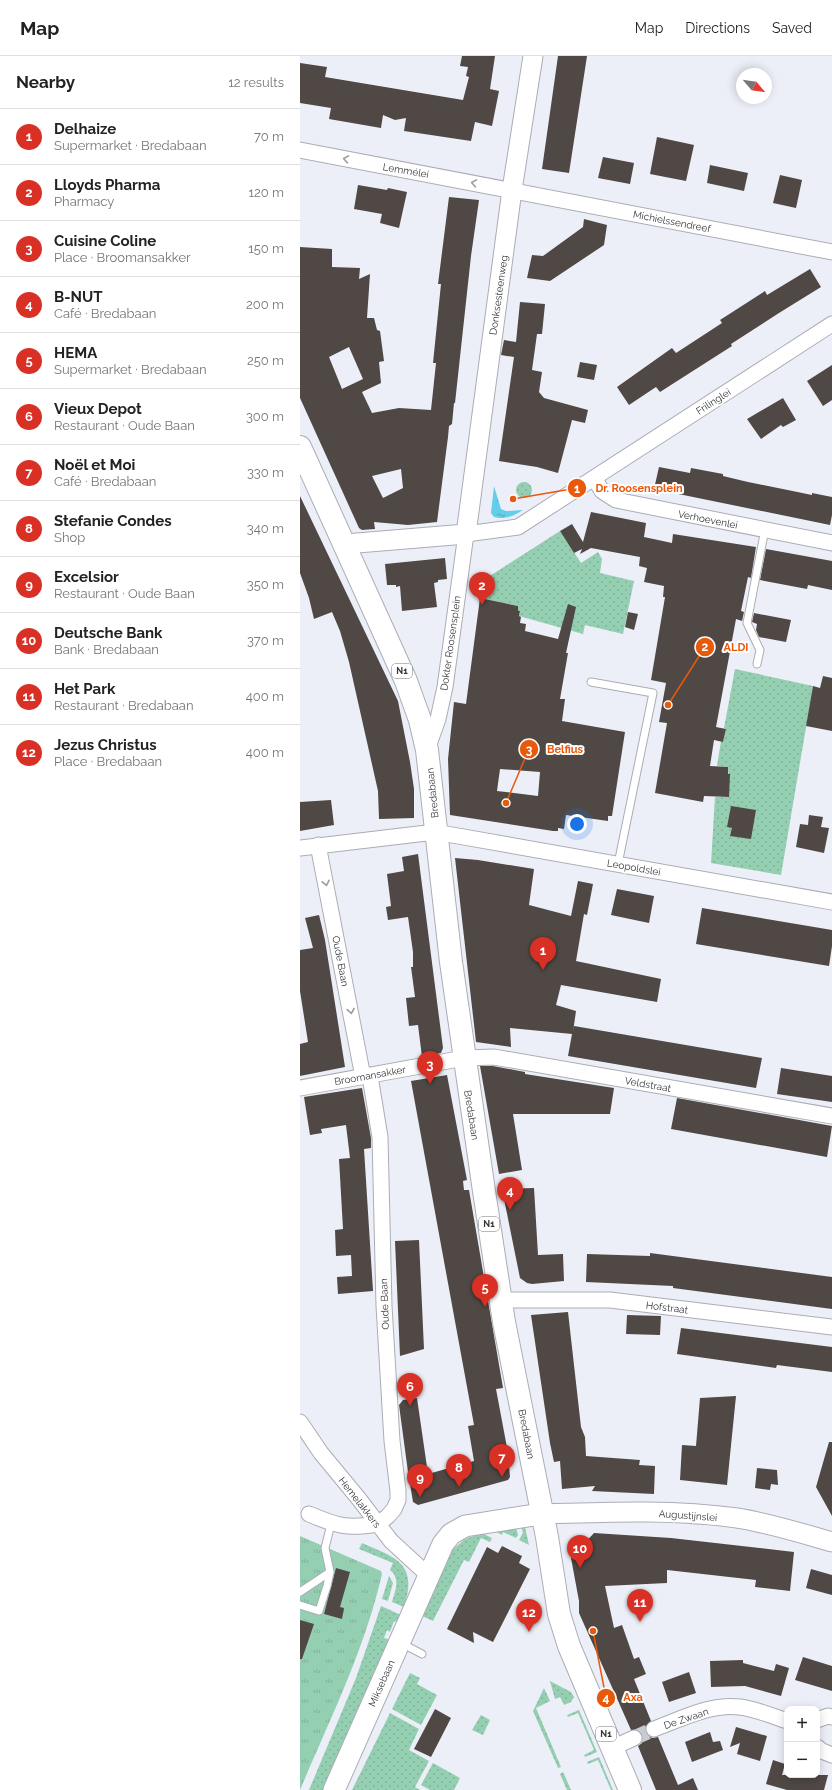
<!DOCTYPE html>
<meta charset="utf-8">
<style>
body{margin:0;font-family:Raleway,sans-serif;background:#f2f2f2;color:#222}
.controls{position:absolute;right:12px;bottom:12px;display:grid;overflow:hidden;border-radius:8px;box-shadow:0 2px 10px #0003}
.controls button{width:36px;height:36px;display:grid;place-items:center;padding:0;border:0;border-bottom:1px solid #e0e0e0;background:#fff;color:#222;font:20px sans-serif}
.compass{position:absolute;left:436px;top:12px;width:36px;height:36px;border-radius:50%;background:#fff;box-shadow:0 2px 10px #0003;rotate:119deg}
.you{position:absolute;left:277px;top:768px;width:14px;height:14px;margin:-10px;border:3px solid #fff;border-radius:50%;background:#1a73e8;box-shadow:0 0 0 6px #1a73e833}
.badge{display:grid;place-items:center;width:26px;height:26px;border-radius:50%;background:#d93025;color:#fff;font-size:13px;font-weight:700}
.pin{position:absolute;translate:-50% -33px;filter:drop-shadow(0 1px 2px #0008)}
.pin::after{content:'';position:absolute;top:21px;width:14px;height:12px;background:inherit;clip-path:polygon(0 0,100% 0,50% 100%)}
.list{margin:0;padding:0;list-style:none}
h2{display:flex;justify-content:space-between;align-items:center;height:52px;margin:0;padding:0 16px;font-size:17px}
h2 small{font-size:13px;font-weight:400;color:#767676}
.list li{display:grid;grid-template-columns:26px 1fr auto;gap:12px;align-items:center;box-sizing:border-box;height:56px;padding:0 16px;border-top:1px solid #e0e0e0}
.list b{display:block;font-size:15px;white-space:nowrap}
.list p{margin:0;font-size:13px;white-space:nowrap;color:#767676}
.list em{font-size:13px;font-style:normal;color:#767676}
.map{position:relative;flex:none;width:532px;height:1734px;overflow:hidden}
header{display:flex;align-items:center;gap:24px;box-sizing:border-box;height:56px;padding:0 20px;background:#fff;border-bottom:1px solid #e0e0e0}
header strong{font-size:19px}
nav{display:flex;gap:22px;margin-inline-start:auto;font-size:14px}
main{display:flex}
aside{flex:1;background:#fff}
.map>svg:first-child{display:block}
.grass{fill:url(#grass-dots)}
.park{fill:url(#park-tufts)}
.water{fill:url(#water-ripples)}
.building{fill:#4f4844;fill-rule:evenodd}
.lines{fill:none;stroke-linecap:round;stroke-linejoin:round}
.minor-tunnel{stroke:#c9cad2;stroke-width:15;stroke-dasharray:15 8;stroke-linecap:butt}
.service-casing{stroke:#abadb5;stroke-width:9}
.minor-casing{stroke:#abadb5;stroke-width:17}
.tertiary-casing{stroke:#abadb5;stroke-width:21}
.secondary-casing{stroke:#abadb5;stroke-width:23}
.primary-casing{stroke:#abadb5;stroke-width:24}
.service{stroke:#fff;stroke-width:7}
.minor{stroke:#fff;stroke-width:15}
.tertiary{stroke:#fff;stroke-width:19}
.secondary{stroke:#fff;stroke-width:21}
.primary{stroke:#fff;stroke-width:22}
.oneway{stroke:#9b9c9d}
.labels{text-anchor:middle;stroke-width:4;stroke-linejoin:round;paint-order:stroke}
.shield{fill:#fff;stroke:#737476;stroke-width:1}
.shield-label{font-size:9px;font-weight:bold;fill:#37383b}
.street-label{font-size:10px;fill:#37383b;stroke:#fff}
.leader{fill:none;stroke:#e8590c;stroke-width:1.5}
.callout-dot{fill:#e8590c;stroke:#fff;stroke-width:1.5}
.mark-label{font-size:12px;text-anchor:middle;font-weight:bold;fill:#fff}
.callout-label{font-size:11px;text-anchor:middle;font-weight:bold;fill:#e8590c;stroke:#fff;stroke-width:4;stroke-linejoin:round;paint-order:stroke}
</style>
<header>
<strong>Map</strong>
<nav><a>Map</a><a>Directions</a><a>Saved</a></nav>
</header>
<main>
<aside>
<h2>Nearby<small>12 results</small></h2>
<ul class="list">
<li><span class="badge">1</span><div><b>Delhaize</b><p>Supermarket · Bredabaan</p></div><em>70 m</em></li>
<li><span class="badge">2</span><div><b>Lloyds Pharma</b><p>Pharmacy</p></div><em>120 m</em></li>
<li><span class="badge">3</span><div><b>Cuisine Coline</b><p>Place · Broomansakker</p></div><em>150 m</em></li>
<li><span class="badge">4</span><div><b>B-NUT</b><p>Café · Bredabaan</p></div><em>200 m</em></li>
<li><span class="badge">5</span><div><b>HEMA</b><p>Supermarket · Bredabaan</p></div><em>250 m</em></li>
<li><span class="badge">6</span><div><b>Vieux Depot</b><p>Restaurant · Oude Baan</p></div><em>300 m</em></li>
<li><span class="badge">7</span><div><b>Noël et Moi</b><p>Café · Bredabaan</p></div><em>330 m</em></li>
<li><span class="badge">8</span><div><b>Stefanie Condes</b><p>Shop</p></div><em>340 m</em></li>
<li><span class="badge">9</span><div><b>Excelsior</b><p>Restaurant · Oude Baan</p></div><em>350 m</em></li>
<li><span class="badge">10</span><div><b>Deutsche Bank</b><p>Bank · Bredabaan</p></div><em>370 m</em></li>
<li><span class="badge">11</span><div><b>Het Park</b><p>Restaurant · Bredabaan</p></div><em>400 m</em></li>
<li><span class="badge">12</span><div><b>Jezus Christus</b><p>Place · Bredabaan</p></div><em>400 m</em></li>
</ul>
</aside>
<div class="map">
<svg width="532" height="1734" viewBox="0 0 532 1734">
<defs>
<pattern id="grass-dots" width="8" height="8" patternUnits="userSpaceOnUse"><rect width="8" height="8" fill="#95cfb2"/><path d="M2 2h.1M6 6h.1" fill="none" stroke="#81b29a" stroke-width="1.8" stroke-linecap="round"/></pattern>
<pattern id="park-tufts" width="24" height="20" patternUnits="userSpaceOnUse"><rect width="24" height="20" fill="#95cfb2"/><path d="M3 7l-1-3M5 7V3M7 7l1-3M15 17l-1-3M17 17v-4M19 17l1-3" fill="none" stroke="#81b29a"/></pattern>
<pattern id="water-ripples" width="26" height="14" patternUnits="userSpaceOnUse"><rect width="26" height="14" fill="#63cdea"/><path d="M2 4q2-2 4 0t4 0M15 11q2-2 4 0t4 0" fill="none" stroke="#52a7bf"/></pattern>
</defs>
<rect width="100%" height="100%" fill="#edeff8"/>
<path class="grass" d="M216 434a8 8 0 1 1 16 0a8 8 0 1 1-16 0Z
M260,475L281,507L298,496L302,503L300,517L334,525L323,578L285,569L283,578L219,560L220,556L218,555V550L180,542L182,525Z
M435,613L513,630L481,819L411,807L415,741H429L428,711L417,710L421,685L423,686L426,673L424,672Z
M221,1470L225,1471L229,1489L219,1484L223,1477Z
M216,1471L218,1479L216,1482L203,1476L202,1479L195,1475Z
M182,1477L192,1482L190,1486L181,1482L169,1506L164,1504L133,1565L120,1559L150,1496L165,1483Z
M62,1487C97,1502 118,1508 104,1551L92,1546C95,1535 101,1523 90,1514L93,1507L59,1493Z
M89,1520L93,1527L88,1545L82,1543Z
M81,1550L101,1559L98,1567L94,1565L90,1576L87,1574L84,1582L91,1584L25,1734H9L56,1622Z
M110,1617L120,1622L117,1628L137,1639L121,1669L92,1653Z
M250,1625L271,1636L274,1641L271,1646L264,1649L260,1641L255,1643Z
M244,1632L250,1645L236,1652L261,1711L258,1712L233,1655Z
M279,1654L297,1696L285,1701L284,1699L294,1694L278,1657L268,1661L267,1659Z
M90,1657L119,1673L109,1694L129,1705L115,1731L120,1734H52Z
M181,1659L190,1664L183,1679L172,1674Z
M299,1701L313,1734H311L298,1704L288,1708L287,1706Z
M133,1707L160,1722L154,1734H130L121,1729Z
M263,1716L264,1718L271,1734H267L260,1718Z"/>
<path class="park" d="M0,1480L81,1515L82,1518C65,1593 30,1663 0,1734Z"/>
<path class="water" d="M194,430L201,453L206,455L223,454C214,460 204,464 194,461L191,457Z"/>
<path class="building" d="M162,0H195L190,33L199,35L192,70L175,66L171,85L104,75L106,62L95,64L83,59L81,72L29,63L31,52L0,47V7L27,11L25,21L163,44L169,21L166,20L168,11L160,10Z
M258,0H287L269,117L242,113Z
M357,81L394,89L386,125L350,118Z
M303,101L334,107L330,128L298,122Z
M410,109L448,117L444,135L407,127Z
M480,119L502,124L496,152L473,147Z
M58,129L87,134L88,132L107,136L99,172L80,167L82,158L54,153Z
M149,141L179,144L171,200L155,347H154L152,368L149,370L148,381L137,466L108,469L74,466L75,473L62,474L59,472L0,342V191L32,193V211L60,212L59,223L70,218L67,262H74L77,274L80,275L84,305L79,306L81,327L62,336L72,357L99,352L131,354L136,307H133L141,228H138ZM49,291L63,323L42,333L29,301ZM101,413L103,432L83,442L72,420Z
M284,163L307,169L304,189L250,225L227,222L232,199L243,200L283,171Z
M510,213L521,231L479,257L431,288L432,290L360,336L356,331L329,349L317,331L372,292L376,297L422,267L420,264L465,235L467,239Z
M220,246L245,248L242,278H237L232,314L242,316L239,336L244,342L288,354L285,367L272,364L258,417L237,411L199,405L214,301L201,299L204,284L216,286Z
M280,306L297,309L294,324L277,321Z
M532,309V344L523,350L507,325Z
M483,342L496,364L483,371L481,369L461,383L447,363Z
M359,411L390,417L391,412L423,418V420L448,426L512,439V437L532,441V459L530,469L354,433Z
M0,440L98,645L110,706L114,733V762L79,763L78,735L49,606L40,575L32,556L14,563L9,542L0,517Z
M291,456L346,467L344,481L372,487L373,478L456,491L451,522L448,521L441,555L444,556L442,565L436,563L416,671L426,673L423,686L414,684L410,710L428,711V718H430L429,741L404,740L403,746L355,737L367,667L359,666L366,627L351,624L365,541H363L364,530L344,526L347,512L339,510L340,501L291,492L280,498L282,493L274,497L260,475L272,468L283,486Z
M466,493L532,505V534L508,529L507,533L460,524Z
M145,502L147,523L138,524V526L134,527L137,551L102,555L100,530L96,531V529H87L85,508Z
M180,542L218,550V555H220L219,560L221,561L220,567L226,568L225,575L258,583L268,548L276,551L266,597H268L260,643H265L262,665L325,676L312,760H308V765L266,759L264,773L258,772V775H253L150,759L148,703L154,646L166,648ZM200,713L240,716L238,740L197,735Z
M328,556L338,558L334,574L325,571Z
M454,557L491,564L486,586L459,581L456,574L457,568L452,566Z
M523,620L532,622V675L506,670L513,630L520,632Z
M31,744L34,769L0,775V746Z
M431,750L456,754L451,783L430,780L432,772L427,771Z
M509,759L523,761L521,771L529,772L524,797L496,791L500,768L508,769Z
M118,798L143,992L141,997L122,1001L118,969L109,970L106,942L115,941L111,911H113V896L108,861L88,864L86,851L91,850L87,818L104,815L102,801Z
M155,802L178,804L234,813L229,849L271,860L278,825L293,828L287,859L284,858L276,905L361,923L357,946L261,929L256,949L276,955L273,976L274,970L462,1002L456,1032L268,1000L272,978L210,972L211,991L176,986Z
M317,833L354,840L349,867L311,859Z
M402,852L532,874V890L529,910L396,888Z
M19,859L25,884L45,1011L0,1020V988L8,986L0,935V894L13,892L5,862Z
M180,1010H193L225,1016V1018L314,1032L310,1058H213L222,1114L199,1118Z
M481,1012L532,1020V1046L477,1038Z
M147,1019L167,1124L163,1125L164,1134H169L203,1332L196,1333L208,1397L210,1421L208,1424L118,1449L113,1446L108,1416L99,1349L103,1344L117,1342L128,1418L174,1405L168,1370L174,1369L111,1025Z
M62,1032L71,1082V1092L64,1093L73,1235L38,1238L37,1221L52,1220L51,1199L36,1200L35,1174L43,1173L39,1103L50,1102L46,1069L21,1073L22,1077L10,1079L4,1041Z
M377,1042L532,1070L527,1101L371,1073Z
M234,1132L238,1199L263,1198L264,1225L232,1228L227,1227L220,1222L202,1133Z
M119,1184L124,1293L100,1300L95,1185Z
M350,1197L532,1221V1253L373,1232V1230L286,1226L287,1198L350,1200Z
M268,1256L281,1371L285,1381L286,1400L340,1404L339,1409L355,1410L354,1438L292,1435L295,1430L262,1433L260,1405L254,1406L250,1387L231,1259Z
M327,1259L361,1260L360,1279L326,1278Z
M381,1272L532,1291V1316L477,1309L476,1312L377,1298Z
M436,1340L427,1429L380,1424L382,1389L396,1390L400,1342Z
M529,1386H532V1460L516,1431Z
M457,1412L477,1414L478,1429L471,1428L470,1434L455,1432Z
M294,1477L371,1482L494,1496L490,1535L455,1531L456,1524L367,1514V1527L305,1530L314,1572L322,1569L334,1603L339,1601L346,1618L334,1623L351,1665L345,1671L346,1677L352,1682L358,1681L378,1729L393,1722L398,1734H356L338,1690L342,1687V1679L339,1674H331L279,1557V1545L271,1502Z
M202,1490L222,1500L219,1507L230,1513L193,1586L173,1576L174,1587L147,1573L187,1491L198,1497Z
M36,1512L50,1516L40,1551L44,1552L42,1563L24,1558Z
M511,1513L532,1519V1539L506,1532Z
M0,1564L14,1568L2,1603H0Z
M503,1601L532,1610V1635L495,1624Z
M443,1604V1607L474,1615L476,1608L489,1612L481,1640L445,1630L411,1631L410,1605Z
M389,1616L396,1637L369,1646L362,1626Z
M135,1653L151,1662L131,1701L114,1693Z
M436,1671L467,1680L460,1705L437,1698L440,1687L430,1691Z
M410,1676L413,1686L420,1685L423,1694L392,1706L385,1686Z
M473,1704L485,1708L482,1719H528L524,1734H487L466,1728Z"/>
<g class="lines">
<path class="minor-tunnel" d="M334,1682L354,1673"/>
<g class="service-casing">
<path id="service" d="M457,608L460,594L447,567L465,473
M291,626L353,637L318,808
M0,1536L30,1516
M0,1549L19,1555L27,1530L30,1516L25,1492L31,1468
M101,1587L122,1598"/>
</g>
<g class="minor-casing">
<path id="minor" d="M0,94L532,196
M294,422L302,435L316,444L532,487
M127,694L138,663L145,631L166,478L218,471L532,268
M18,789L63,1021
M0,792L135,776L532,846
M70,1020L80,1081L84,1250L92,1385L98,1435V1444L94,1453L88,1460L78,1468
M0,1032L164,1002L194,1001L532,1060
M201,1244H310L532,1271
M0,1366L21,1397L59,1443L91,1485L128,1519
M9,1458C37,1470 47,1473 78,1468
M517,1664L528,1660L532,1661
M354,1673C381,1663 411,1647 440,1651C456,1653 472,1660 487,1665
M517,1691L522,1695L532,1699
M312,1692L334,1682"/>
</g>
<g class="tertiary-casing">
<path id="tertiary" d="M45,488L166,478L212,134L233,0
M241,1458C306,1456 373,1453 437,1462C469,1467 501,1477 532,1486"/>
</g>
<g class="secondary-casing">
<path id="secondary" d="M34,1734L143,1488L151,1478L165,1470L241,1458"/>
</g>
<g class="primary-casing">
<path id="primary" d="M0,391L106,625L120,664L127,694L151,906L184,1135L204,1266L247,1481L259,1558L269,1590L330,1734"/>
</g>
<use href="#service" class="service"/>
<use href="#minor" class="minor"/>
<use href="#tertiary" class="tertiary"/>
<use href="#secondary" class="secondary"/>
<use href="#primary" class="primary"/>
</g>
<defs><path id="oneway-chevron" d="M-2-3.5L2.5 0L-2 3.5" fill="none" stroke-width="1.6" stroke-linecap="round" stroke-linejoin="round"/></defs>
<g class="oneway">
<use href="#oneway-chevron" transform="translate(46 103) rotate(-170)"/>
<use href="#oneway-chevron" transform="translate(174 127) rotate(-170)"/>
<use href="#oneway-chevron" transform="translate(26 827) rotate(78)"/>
<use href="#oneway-chevron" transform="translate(51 955) rotate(80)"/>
</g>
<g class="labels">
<g class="shield">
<rect x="92" y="608" width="20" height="14" rx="3"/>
<rect x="179" y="1161" width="20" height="14" rx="3"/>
<rect x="296" y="1671" width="20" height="14" rx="3"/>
</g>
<g class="shield-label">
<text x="102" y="618">N1</text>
<text x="189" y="1171">N1</text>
<text x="306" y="1681">N1</text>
</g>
<g class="street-label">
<text transform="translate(106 114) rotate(10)" y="4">Lemmélei</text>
<text transform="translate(372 165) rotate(11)" y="4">Michielssendreef</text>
<text transform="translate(198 239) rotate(-82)" y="4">Donksesteenweg</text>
<text transform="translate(413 345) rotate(-33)" y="4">Frilinglei</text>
<text transform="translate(408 463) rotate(11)" y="4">Verhoevenlei</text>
<text transform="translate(150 587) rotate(-82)" y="4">Dokter Roosensplein</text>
<text transform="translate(132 737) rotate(-96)" y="4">Bredabaan</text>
<text transform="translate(334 811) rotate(10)" y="4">Leopoldslei</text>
<text transform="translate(41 905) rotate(79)" y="4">Oude Baan</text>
<text transform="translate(70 1019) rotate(-10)" y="4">Broomansakker</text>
<text transform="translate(348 1028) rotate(10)" y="4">Veldstraat</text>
<text transform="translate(172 1059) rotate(81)" y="4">Bredabaan</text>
<text transform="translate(84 1248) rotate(-92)" y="4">Oude Baan</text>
<text transform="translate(367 1251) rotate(7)" y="4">Hofstraat</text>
<text transform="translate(227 1378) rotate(79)" y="4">Bredabaan</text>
<text transform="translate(60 1446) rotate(52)" y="4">Hemelakkers</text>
<text transform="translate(388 1459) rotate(4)" y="4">Augustijnslei</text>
<text transform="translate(81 1627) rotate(-66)" y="4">Miksebaan</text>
<text transform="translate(386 1662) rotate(-19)" y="4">De Zwaan</text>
</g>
</g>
<path class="leader" d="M213 443L277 432M368 649L405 591M206 747L229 693M293 1575L306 1642"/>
<g class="callout-dot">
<circle cx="213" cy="443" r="4"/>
<circle cx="368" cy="649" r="4"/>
<circle cx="206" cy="747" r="4"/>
<circle cx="293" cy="1575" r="4"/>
<circle cx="277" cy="432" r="10"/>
<circle cx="405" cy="591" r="10"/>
<circle cx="229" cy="693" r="10"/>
<circle cx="306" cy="1642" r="10"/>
</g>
<g class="mark-label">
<text x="277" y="437">1</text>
<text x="405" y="595">2</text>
<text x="229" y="698">3</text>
<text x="306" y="1646">4</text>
</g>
<g class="callout-label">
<text x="339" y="436">Dr. Roosensplein</text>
<text x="436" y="595">ALDI</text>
<text x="265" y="697">Belfius</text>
<text x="333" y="1645">Axa</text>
</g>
</svg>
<div class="controls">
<button>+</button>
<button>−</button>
</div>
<svg class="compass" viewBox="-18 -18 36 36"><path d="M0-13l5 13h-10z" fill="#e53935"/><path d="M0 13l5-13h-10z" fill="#767676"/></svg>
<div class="you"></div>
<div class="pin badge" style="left:243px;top:914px">1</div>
<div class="pin badge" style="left:182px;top:549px">2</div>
<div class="pin badge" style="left:130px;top:1028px">3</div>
<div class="pin badge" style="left:210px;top:1154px">4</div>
<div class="pin badge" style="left:185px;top:1251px">5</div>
<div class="pin badge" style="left:110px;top:1350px">6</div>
<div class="pin badge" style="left:202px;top:1421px">7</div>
<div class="pin badge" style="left:159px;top:1431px">8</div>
<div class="pin badge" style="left:120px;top:1441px">9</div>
<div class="pin badge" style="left:280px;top:1512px">10</div>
<div class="pin badge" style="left:340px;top:1566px">11</div>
<div class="pin badge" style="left:229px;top:1576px">12</div>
</div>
</main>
